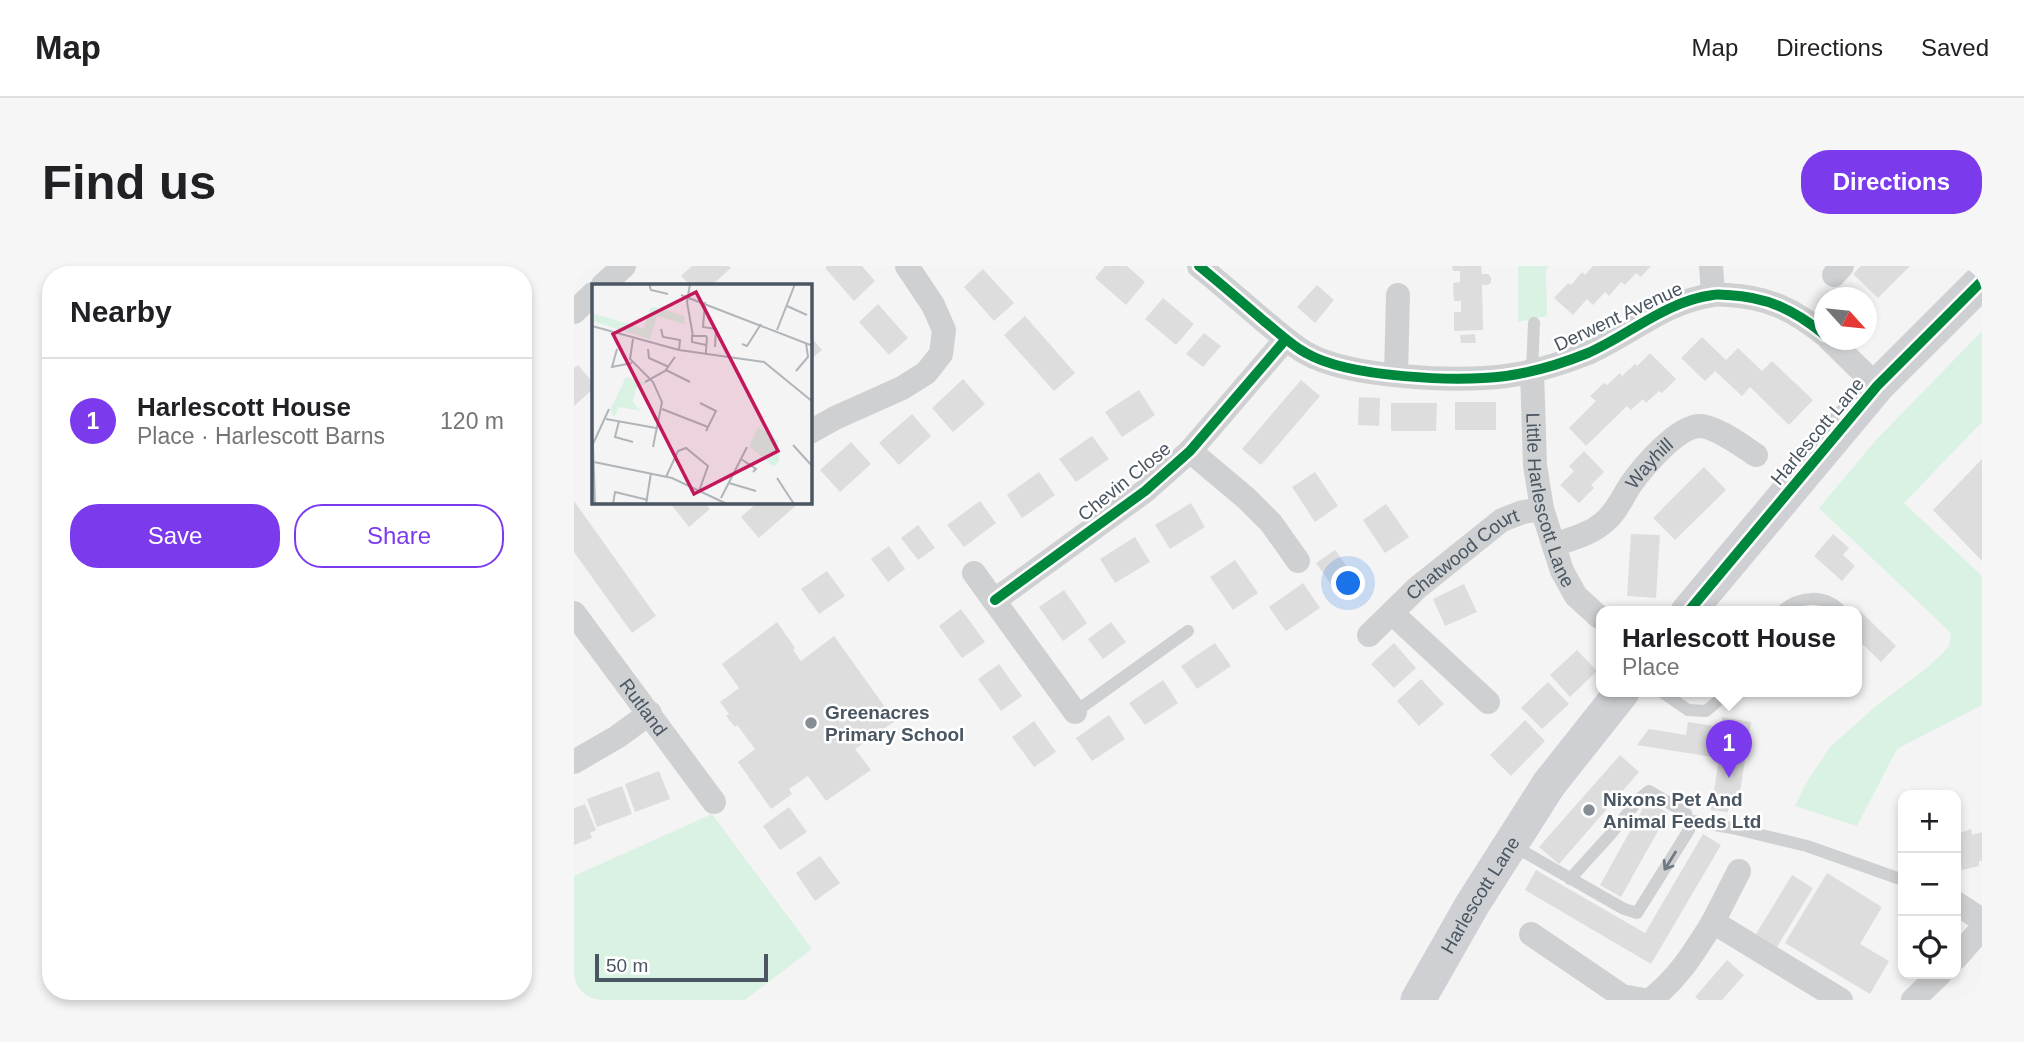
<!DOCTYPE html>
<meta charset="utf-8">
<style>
body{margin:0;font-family:Helvetica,sans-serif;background:#f6f6f6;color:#202124}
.controls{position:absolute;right:21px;bottom:21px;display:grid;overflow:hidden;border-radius:14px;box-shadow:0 4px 10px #0003}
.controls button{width:63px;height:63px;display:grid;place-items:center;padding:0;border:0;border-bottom:2px solid #e0e0e0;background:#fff;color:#202124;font:35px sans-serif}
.compass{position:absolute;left:1240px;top:21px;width:63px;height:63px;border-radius:50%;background:#fff;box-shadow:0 4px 10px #0003;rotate:117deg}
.scale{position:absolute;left:21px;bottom:18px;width:173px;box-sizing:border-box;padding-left:7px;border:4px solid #4a5661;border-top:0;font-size:19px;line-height:24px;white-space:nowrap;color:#4a5661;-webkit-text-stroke:5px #fff;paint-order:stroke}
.you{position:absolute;left:775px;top:318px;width:24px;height:24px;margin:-18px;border:5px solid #fff;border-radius:50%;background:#1a73e8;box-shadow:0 0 0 10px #1a73e833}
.badge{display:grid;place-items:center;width:46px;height:46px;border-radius:50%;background:#7c3aed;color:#fff;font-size:23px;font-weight:700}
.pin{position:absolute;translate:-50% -58px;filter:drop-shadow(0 2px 4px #0008)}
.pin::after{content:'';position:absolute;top:37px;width:24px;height:21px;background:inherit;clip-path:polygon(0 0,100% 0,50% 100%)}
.popup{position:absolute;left:1022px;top:340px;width:266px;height:91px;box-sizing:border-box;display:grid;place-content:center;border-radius:14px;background:#fff;filter:drop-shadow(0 2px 5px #0005);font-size:23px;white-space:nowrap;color:#757577}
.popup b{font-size:26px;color:#202124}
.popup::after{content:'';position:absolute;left:50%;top:100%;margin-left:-14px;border:14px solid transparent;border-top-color:#fff}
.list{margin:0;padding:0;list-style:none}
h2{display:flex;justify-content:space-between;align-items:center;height:91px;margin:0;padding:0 28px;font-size:30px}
h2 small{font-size:23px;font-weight:400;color:#757577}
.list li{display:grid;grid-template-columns:46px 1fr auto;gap:21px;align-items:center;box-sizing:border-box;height:126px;padding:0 28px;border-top:2px solid #e0e0e0}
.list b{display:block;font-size:26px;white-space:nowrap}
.list p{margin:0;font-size:23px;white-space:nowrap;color:#757577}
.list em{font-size:23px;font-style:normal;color:#757577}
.actions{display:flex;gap:14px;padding:21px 28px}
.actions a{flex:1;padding:16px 0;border:2px solid #7c3aed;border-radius:28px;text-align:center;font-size:24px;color:#7c3aed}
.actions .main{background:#7c3aed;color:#fff}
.icon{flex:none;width:38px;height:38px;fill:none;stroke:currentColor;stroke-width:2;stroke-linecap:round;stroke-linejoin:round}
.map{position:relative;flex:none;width:1408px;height:734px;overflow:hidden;border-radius:28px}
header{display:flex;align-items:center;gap:42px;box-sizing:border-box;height:98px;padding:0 35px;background:#fff;border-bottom:2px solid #e0e0e0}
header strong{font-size:33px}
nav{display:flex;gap:38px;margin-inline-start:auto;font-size:24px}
.intro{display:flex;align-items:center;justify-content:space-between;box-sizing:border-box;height:168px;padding:0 42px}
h1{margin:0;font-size:49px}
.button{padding:18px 32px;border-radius:28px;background:#7c3aed;color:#fff;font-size:24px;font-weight:700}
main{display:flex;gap:42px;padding:0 42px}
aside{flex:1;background:#fff;border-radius:28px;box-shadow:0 4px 10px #0003}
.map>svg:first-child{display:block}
.green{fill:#d9f2e3}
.building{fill:#ddddde}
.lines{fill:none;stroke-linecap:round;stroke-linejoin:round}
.lane{stroke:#ced0d2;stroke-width:12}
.street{stroke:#ced0d2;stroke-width:24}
.secondary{stroke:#ced0d4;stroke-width:35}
.cycleway-casing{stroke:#fff;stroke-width:15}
.cycleway{stroke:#00873e;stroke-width:10}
.oneway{stroke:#727b83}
.poi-dot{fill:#868d94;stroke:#fff;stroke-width:2.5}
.labels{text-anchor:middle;stroke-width:5;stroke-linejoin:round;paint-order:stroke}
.street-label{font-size:19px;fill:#4a5661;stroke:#fff}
.poi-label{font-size:19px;font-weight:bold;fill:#4a5661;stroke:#fff;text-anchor:start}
.inset-road{fill:none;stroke:#b0b5b9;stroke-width:2}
.view{fill:#c2185b;fill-opacity:0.15;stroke:#c2185b;stroke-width:3.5}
.inset-edge{fill:none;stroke:#4a5661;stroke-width:3.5}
</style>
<header>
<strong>Map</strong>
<nav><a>Map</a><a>Directions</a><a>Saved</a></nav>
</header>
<div class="intro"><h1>Find us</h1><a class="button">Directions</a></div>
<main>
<aside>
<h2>Nearby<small></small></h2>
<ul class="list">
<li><span class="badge">1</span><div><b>Harlescott House</b><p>Place · Harlescott Barns</p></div><em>120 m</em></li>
</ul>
<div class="actions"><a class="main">Save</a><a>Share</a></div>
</aside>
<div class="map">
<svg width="1408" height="734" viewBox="0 0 1408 734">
<rect width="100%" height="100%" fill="#f4f4f4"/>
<path class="green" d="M944,0H976L972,4L973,50L944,56Z
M1408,65V156L1330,237L1408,310V439L1323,483L1283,560L1221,540L1232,517L1256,481L1302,440L1350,404L1368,388L1375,380L1377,367L1245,242L1303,173Z
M138,548L238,683L171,734H0V610Z"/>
<path class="building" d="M118,0H154L157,2L138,19H116L107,10Z
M253,0H288L301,15L280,35L251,2Z
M531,0H553L571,16L552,39L521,12Z
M878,0H907L908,8H914L917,11V16L914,19H908L909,64L880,65V46H887V35H880L879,17L886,16V5H879Z
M1019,0H1077L1067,11L1062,7L1051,19L1047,16L1035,30L1031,26L1019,39L1013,33L999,49L980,32L994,17L997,19L1008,6L1011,9Z
M1287,0H1336L1304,32L1279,8Z
M409,3L440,37L420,55L390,21Z
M743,19L760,34L741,57L723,41Z
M589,32L620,58L602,79L571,53Z
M304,38L334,72L315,89L285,56Z
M451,50L501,107L480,125L430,69Z
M630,67L647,80L629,101L612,88Z
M901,68L902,77H887L886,69Z
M236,70L248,84L236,94Z
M1128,71L1152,94L1164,82L1188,105L1198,95L1239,134L1215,159L1176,121L1168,130L1141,105L1131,115L1107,92Z
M1076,87L1102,113L1088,127L1085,125L1072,137L1069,133L1057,144L1053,140L1012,180L995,162L1022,135L1016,130L1030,117L1033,119L1046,107L1048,110L1061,98L1063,100Z
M4,99L19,117V123L0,140V102Z
M389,113L411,138L379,166L358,142Z
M727,114L746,130L687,199L668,183Z
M565,124L581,149L548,171L531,146Z
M785,131L806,132L805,160L784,159Z
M881,136H922V164H881Z
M817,137H863L862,165H817Z
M338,148L357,170L325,199L305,177Z
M518,170L535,193L502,216L485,193Z
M277,176L297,198L266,226L246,204Z
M1010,185L1030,206L1017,219L1020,222L1005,237L986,219L1000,205L995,200Z
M1408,193V295L1359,244Z
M1130,201L1152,224L1101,274L1079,252Z
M465,206L481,229L448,252L433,229Z
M741,206L764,240L741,256L718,221Z
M0,235L82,350L58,367L0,286Z
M406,235L422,257L390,281L373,259Z
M95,236H130L136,243L115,261Z
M184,236H226L185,272L167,251Z
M617,237L631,261L596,283L581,259Z
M812,238L835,271L811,287L789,254Z
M344,259L361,282L344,294L327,272Z
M1057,268L1086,269L1082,332L1053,330Z
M1259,268L1275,282L1269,289L1281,300L1268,315L1240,290Z
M561,271L576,296L541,317L526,293Z
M315,280L331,303L314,316L297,293Z
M761,284L778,308L759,321L742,297Z
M661,294L684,327L659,344L636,311Z
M253,305L271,330L245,348L227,323Z
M729,317L746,342L712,365L695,341Z
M890,318L903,346L871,360L859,333Z
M490,324L513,357L489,375L465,341Z
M387,343L411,376L388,392L365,360Z
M1286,345L1322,380L1307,396L1283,373V349Z
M203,356L221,382L219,384L227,395L260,370L321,455L281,483L297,504L252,535L234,510L215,523L218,528L197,543L164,496L181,483L163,459L161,461L152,450L155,448L146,436L165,422L148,398Z
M537,356L552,376L529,393L514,373Z
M641,377L657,400L623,423L607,400Z
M820,377L842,402L820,422L797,398Z
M1003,384L1023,405L996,431L976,409Z
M425,398L448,430L427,445L404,413Z
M847,413L870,438L845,460L823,435Z
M589,414L604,437L571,459L555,437Z
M974,416L995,438L968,463L947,442Z
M535,449L551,473L518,495L502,472Z
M1148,451L1177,456L1165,532L1157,531L1154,546L1137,544L1145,492L1063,479L1075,463L1112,469L1114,456L1147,461Z
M951,454L971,475L937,510L916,489Z
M460,455L482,486L460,501L438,471Z
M1046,489L1065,506L985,598L965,581Z
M85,505L96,533L61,546L51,518Z
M48,520L58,548L23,561L13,533Z
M1073,535L1094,547L1047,631L1026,619Z
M11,538L22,564L16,567L18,572L0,579V542Z
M215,541L233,566L206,584L189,560Z
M1397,563L1398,569L1408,566V595H1405V600L1388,604L1387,599L1382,600L1383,568Z
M1129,568L1147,579L1077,698L951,624L962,604L1071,667Z
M246,590L266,617L241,635L222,607Z
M1253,607L1308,641L1286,678L1315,695L1296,728L1211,677Z
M1218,609L1239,622L1203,681L1182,668Z
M1153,694L1170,709L1148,734H1125L1121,731Z
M1408,720V734H1392Z"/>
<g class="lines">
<path class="lane" d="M958,105L960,57
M1207,346C1225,329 1251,328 1268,346
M1088,426L1114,444L1132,445L1145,434L1149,426
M501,446L614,365
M1113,554L1158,562L1233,580L1329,614
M938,579L1050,643L1063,647L1115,564L1112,547L1075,525L1065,533L1036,569L996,613"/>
<g class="street">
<path d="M625,0C647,18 669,37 690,55C704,66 717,79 732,87C775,112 883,116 932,110C960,106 987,98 1014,87C1055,69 1092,35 1139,29C1143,28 1149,29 1154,29C1194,31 1220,44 1251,69"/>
<path d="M1137,0L1139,28"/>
<path d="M1260,9L1268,0"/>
<path d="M29,19L50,0"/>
<path d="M0,46L19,28"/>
<path d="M1256,74L1303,120"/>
<path id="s1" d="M958,105L961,199L968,243L988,305L1002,330L1025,351"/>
<path d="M822,109L824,29"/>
<path d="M236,166L261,152L328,122L352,107L367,88L370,64L359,39L333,0"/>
<path d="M616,185L672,232L697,257L724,295"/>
<path id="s2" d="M980,279C996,273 1015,269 1029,257C1042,247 1048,232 1057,218C1069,201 1103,161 1125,160C1142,160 1168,180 1182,189"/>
<path d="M400,307L501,446"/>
<path d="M421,334L571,225L616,185L712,73"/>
<path id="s3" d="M0,347L140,536"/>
<path d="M818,347L914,436"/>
<path id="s4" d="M795,369L843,322L928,254L949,246L968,243"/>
<path d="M0,496L43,471L76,447"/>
<path d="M1382,637L1408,654"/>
<path d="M1139,656L1165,605"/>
<path d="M957,668L1048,730L1070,734"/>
<path d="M1382,692L1408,662"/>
<path d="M1076,734C1105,712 1120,686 1139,656L1267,734"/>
<path d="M1339,734L1366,708"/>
</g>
<g class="secondary">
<path d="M1114,346L1303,120L1408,15"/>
<path id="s5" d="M844,734L898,639L975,518L1048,426"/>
</g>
<g class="cycleway-casing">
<path id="cycleway" d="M625,0C647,18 669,37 690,55C704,66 717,79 732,87C775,112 883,116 932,110C960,106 987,98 1014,87C1055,69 1092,35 1139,29C1143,28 1149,29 1154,29C1194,31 1220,44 1251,69
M421,334L571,225L616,185L712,73
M1114,346L1303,120L1408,15"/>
</g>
<use href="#cycleway" class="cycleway"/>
</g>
<defs><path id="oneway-shaft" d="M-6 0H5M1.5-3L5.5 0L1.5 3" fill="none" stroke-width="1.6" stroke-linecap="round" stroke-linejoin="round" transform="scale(1.75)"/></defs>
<use class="oneway" href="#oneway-shaft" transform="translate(1096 595) rotate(122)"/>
<g class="poi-dot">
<circle cx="237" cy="457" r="7"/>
<circle cx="1015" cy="544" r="7"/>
</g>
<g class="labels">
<g class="street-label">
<text transform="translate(1044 50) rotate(-25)" y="7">Derwent Avenue</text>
<text transform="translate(1243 165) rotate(-50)" y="7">Harlescott Lane</text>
<text dy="7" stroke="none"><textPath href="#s2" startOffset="130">Wayhill</textPath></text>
<text transform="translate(550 215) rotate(-39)" y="7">Chevin Close</text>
<text dy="7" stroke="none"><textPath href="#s1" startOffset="131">Little Harlescott Lane</textPath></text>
<text dy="7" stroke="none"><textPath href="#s4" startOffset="124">Chatwood Court</textPath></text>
<text dy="7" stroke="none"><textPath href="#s3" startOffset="117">Rutland</textPath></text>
<text dy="7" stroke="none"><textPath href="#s5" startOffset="122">Harlescott Lane</textPath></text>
</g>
<g class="poi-label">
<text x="251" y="453">Greenacres<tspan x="251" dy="22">Primary School</tspan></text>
<text x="1029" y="540">Nixons Pet And<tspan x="1029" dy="22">Animal Feeds Ltd</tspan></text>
</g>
</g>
<g transform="translate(18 18)">
<rect width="220" height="220" fill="#f4f4f4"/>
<path d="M63,23L92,32L93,40L65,32L58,55L0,37V29L52,45L58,24ZM34,93L54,99L44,105L41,118L49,127L27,123L22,133L18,126ZM166,143L186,156L187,177L182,183L157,162Z" fill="#d9f2e3"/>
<path class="inset-road" d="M57,0L59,6L76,10M98,0L95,18L101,52M89,11L221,62M113,18L111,43L124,45L123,63M195,22L215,31M0,42L87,66L172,78L221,118M69,45L71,53L88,56L87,66M185,46L203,0M41,55L38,75L61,98L70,118L61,163M150,60L155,62L169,40M25,65L20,83L40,79M56,65L57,74L77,83M114,70V66L115,54L114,52H100V58L114,61M74,86L98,98M204,87L216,73L214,59M53,98L73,87L83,73M108,119L124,127L114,147M70,125L116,143M14,135L64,144M27,137L23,153L41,158M201,161L221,183M149,175L164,185L161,188M2,178L80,194L135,220M74,193L86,167L94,164L116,182L107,207M185,194L202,220M137,199L164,207M129,214L155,163M3,220L1,160L17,125M21,220L23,208L56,216M54,220L59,189"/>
<path class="view" d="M104,8L186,167L102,210L21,50Z"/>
<rect width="220" height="220" class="inset-edge"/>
</g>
</svg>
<div class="controls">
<button>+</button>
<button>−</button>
<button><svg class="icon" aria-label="locate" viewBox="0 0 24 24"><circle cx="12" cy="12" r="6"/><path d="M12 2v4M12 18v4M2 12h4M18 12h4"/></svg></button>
</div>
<svg class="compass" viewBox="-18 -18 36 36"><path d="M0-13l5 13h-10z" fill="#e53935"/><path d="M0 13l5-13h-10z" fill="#757577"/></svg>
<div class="scale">50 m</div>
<div class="you"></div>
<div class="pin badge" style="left:1155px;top:512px">1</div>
<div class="popup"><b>Harlescott House</b>Place</div>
</div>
</main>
